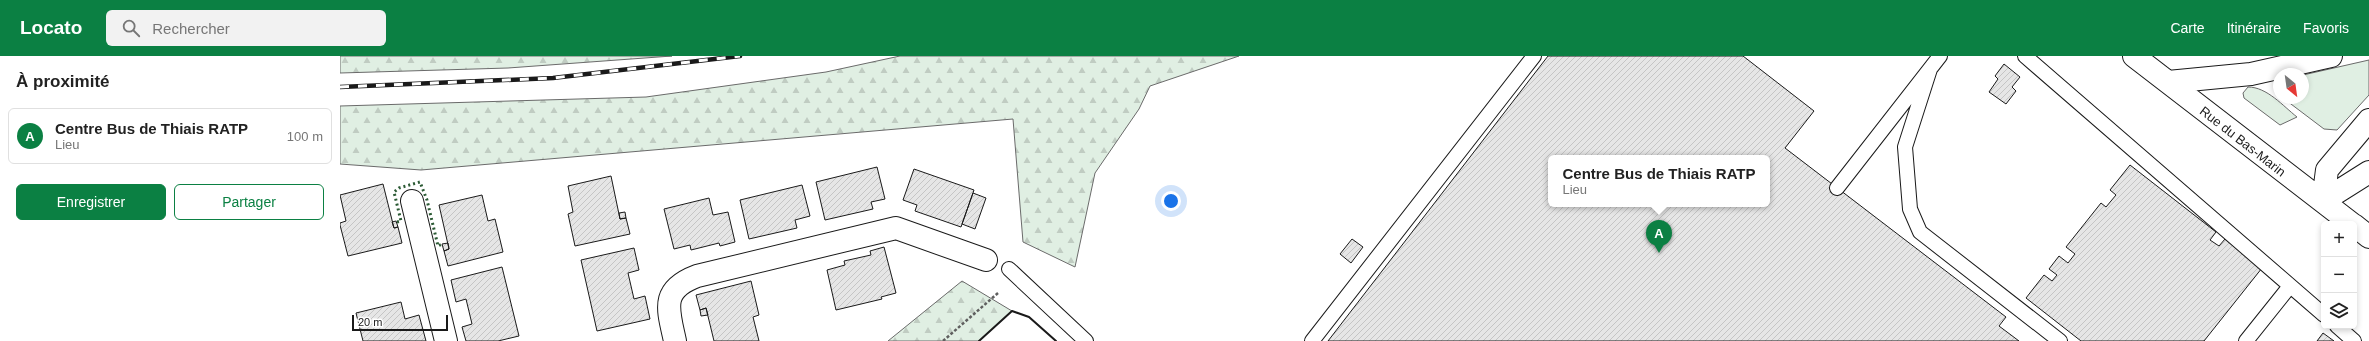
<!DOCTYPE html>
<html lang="fr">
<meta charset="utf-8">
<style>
body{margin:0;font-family:Helvetica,sans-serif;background:#f2f2f2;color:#222}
.controls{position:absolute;right:12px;bottom:12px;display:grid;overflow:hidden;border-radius:6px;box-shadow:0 2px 6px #0003}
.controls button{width:36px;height:36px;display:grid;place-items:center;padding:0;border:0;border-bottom:1px solid #e0e0e0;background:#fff;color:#222;font:20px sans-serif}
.compass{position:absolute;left:1933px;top:12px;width:36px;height:36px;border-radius:50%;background:#fff;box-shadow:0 2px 6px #0003;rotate:151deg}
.scale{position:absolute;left:12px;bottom:10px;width:96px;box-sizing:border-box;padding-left:4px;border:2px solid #1a1a1a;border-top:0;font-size:11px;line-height:14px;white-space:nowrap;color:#1a1a1a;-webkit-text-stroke:3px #fff;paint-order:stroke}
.you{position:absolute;left:831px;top:145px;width:14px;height:14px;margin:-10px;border:3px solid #fff;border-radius:50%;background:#1a73e8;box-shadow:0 0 0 6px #1a73e833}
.badge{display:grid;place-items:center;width:26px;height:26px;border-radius:50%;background:#0b8043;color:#fff;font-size:13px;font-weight:700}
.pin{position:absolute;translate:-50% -33px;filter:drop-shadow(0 1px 2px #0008)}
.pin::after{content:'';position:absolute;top:21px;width:14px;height:12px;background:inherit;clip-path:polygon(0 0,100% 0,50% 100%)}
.popup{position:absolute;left:1208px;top:99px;width:222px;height:52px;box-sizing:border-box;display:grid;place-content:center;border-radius:6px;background:#fff;filter:drop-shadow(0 1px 3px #0005);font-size:13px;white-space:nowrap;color:#767676}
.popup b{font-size:15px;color:#222}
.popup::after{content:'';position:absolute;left:50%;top:100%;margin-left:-8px;border:8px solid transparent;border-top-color:#fff}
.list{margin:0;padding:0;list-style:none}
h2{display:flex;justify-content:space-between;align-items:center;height:52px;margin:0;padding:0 16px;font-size:17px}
h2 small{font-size:13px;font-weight:400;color:#767676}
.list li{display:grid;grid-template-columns:26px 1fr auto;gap:12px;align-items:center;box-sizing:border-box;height:56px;margin:0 8px 8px;padding:0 8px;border:1px solid #e0e0e0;border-radius:6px}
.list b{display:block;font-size:15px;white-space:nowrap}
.list p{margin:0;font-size:13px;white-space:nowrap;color:#767676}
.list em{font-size:13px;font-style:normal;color:#767676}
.actions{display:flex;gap:8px;padding:12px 16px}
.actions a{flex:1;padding:9px 0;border:1px solid #0b8043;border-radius:6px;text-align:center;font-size:14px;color:#0b8043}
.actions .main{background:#0b8043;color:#fff}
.icon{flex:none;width:22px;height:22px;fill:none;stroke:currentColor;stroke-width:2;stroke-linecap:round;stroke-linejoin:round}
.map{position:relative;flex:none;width:2029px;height:285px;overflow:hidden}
header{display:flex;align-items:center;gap:24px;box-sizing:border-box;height:56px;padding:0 20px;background:#0b8043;color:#fff}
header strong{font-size:19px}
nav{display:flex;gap:22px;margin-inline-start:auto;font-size:14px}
.search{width:280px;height:36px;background:#f2f2f2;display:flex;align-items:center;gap:10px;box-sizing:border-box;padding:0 14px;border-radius:6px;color:#767676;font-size:15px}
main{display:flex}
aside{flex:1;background:#fff}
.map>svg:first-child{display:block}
.grass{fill:#e0efe3;stroke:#6a6a6a}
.forest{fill:url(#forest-firs);stroke:#6a6a6a}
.building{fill:url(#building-hatch);stroke:#1a1a1a;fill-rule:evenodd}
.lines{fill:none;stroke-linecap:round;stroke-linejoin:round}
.lane-casing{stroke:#1a1a1a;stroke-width:16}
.street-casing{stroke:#1a1a1a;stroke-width:24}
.secondary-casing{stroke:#1a1a1a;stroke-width:24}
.path{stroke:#5f5f5f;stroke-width:2.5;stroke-dasharray:3 2;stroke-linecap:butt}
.lane{stroke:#fff;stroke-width:14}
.street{stroke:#fff;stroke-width:22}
.secondary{stroke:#fff;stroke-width:22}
.rail-casing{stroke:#1a1a1a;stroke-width:4.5}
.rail{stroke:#fff;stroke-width:3;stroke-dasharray:9;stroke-linecap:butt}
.hedge{stroke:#2b5a34;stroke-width:3;stroke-dasharray:2 3;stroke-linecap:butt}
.wall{stroke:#1a1a1a;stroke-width:2}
.labels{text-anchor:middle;stroke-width:3;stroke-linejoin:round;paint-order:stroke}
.street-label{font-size:13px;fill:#1a1a1a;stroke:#fff}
</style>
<header>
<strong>Locato</strong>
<div class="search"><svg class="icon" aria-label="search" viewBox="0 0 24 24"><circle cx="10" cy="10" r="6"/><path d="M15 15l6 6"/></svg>Rechercher</div>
<nav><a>Carte</a><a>Itinéraire</a><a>Favoris</a></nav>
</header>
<main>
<aside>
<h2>À proximité<small></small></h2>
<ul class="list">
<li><span class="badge">A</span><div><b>Centre Bus de Thiais RATP</b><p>Lieu</p></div><em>100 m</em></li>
</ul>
<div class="actions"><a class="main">Enregistrer</a><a>Partager</a></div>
</aside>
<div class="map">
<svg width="2029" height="285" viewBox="0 0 2029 285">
<defs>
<pattern id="forest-firs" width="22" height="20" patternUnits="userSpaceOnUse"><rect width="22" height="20" fill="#e0efe3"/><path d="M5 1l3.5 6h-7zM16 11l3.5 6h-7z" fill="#c0ccc2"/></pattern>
<pattern id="building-hatch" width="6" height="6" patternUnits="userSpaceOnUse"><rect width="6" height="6" fill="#e6e6e6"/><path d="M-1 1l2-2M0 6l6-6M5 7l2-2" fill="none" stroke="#c5c5c5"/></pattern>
</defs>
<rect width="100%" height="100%" fill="#fff"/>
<path class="grass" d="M2029,4V39L1997,74L1984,73L1943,42H1963V19Z
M1908,31C1927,31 1943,50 1957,61L1940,69L1904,42L1903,37Z"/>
<path class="forest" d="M0,0H332L168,12L0,17Z
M560,0H899L810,30L799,53L755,117L735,211L683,186L673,63L81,114L0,108V50L306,41L486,16Z
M622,225L672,255L639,285H548Z"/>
<path class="building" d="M1208,0H1403L1474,55L1445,92L1666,261L1659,270L1679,285H988ZM1211,102H1427V148H1211Z
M1664,8L1680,21L1672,31L1676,35L1666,48L1649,36L1658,23L1655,20Z
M1790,109L1876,176L1870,184L1879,190L1885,183L1922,212L1864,285H1741L1686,242L1704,219L1712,225L1717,219L1709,213L1719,200L1728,207L1735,198L1726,191L1761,147L1766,151L1776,139L1770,134Z
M537,111L545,143L531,146L533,153L485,164L476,126Z
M574,113L634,134L621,171L575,155L577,149L563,144Z
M271,120L280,163L286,162L290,178L235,190L228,158L233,156L228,130Z
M43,128L54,172L58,171L62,187L8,200L0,169V167L6,165L0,139Z
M462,129L470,160L455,164L457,172L409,183L400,144Z
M633,137L646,142L635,173L622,168Z
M142,139L148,165L155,163L163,196L108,210L104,195L109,193L99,149Z
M369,142L373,159L388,156L395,186L380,190L379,187L351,194L350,189L334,193L324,153Z
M285,156L286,162L280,163L279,157Z
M56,165L58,171L54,172L52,166Z
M1012,183L1023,191L1011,207L1000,198Z
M108,187L109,193L104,195L102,188Z
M544,191L556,237L541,241L542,243L496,254L487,214L505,209L504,205L531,199L530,195Z
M294,192L299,214L288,217L294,243L305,240L310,263L257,275L241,204Z
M162,211L179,280L158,285H126L122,271L132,268L126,243L116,246L111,224Z
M411,225L419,259L413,261L419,285H374L366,252L360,254L356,239Z
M61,246L65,263L79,259L86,285H23L16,257Z
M366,252L368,259L361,260L360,254Z
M1983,277L1994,285H1977Z"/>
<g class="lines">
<g class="lane-casing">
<path id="lane" d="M1685,0L1984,259
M1590,13L1565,91L1570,153L1580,176L1720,285
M1497,132L1600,0
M669,213L746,285
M1997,270L2014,285
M972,285L1194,0
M1906,285L1950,230"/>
</g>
<g class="street-casing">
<path id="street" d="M72,145L106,285
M335,285C328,253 320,234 357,220L556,172L646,204"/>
</g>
<g class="secondary-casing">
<path id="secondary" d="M1794,0L2012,168
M1828,26L1911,18L1991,0
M1983,145L1987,114L2029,64
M1983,145L2029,116
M2014,169L2029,181"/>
</g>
<path class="path" d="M603,285L658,237"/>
<use href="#lane" class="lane"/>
<use href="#street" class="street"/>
<use href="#secondary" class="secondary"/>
<g class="rail-casing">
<path id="rail" d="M0,31L213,22L400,0"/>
</g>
<use href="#rail" class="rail"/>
<path class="hedge" d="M57,166L61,165L54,136L59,132L80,126L87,144L98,190L102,188"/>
<path class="wall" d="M639,285L672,255L689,261L716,285"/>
</g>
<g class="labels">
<g class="street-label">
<text transform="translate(1903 85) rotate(38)" y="5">Rue du Bas-Marin</text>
</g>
</g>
</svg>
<div class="controls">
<button>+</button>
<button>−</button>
<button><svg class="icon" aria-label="layers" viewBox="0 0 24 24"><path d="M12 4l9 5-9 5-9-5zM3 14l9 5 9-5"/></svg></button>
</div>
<svg class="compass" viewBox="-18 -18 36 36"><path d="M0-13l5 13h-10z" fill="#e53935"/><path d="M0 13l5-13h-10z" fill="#767676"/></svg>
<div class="scale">20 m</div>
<div class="you"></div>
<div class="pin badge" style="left:1319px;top:197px">A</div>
<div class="popup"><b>Centre Bus de Thiais RATP</b>Lieu</div>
</div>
</main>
